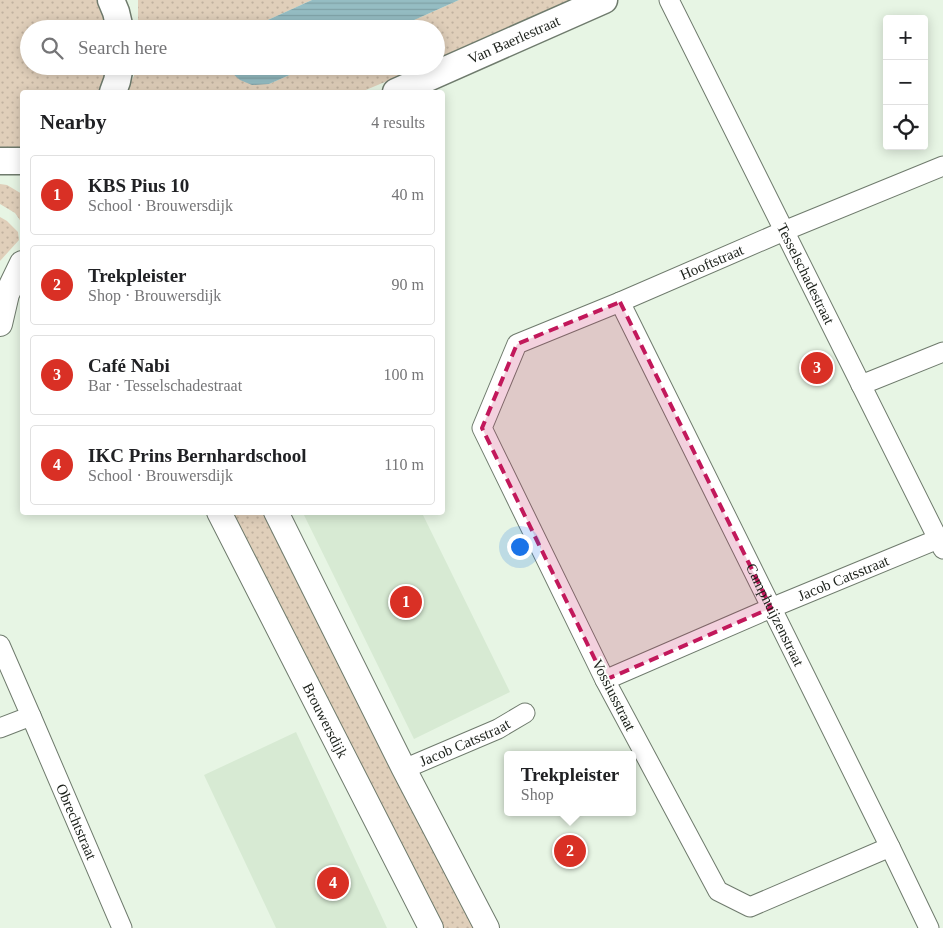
<!DOCTYPE html>
<meta charset="utf-8">
<style>
body{margin:0;font-family:Georgia,serif;background:#f6f6f6;color:#202124}
.controls{position:absolute;right:15px;top:15px;display:grid;overflow:hidden;border-radius:5px;box-shadow:0 2px 12px #0003}
.controls button{width:45px;height:45px;display:grid;place-items:center;padding:0;border:0;border-bottom:1px solid #e0e0e0;background:#fff;color:#202124;font:25px sans-serif}
.you{position:absolute;left:519px;top:546px;width:18px;height:18px;margin:-12px;border:4px solid #fff;border-radius:50%;background:#1a73e8;box-shadow:0 0 0 8px #1a73e833}
.badge{display:grid;place-items:center;width:32px;height:32px;border-radius:50%;background:#d93025;color:#fff;font-size:16px;font-weight:700}
.pin{position:absolute;translate:-50% -50%;border:2px solid #fff;box-shadow:0 1px 5px #0006}
.popup{position:absolute;left:504px;top:751px;width:132px;height:65px;box-sizing:border-box;display:grid;place-content:center;border-radius:5px;background:#fff;filter:drop-shadow(0 1px 4px #0005);font-size:16px;white-space:nowrap;color:#757577}
.popup b{font-size:19px;color:#202124}
.popup::after{content:'';position:absolute;left:50%;top:100%;margin-left:-10px;border:10px solid transparent;border-top-color:#fff}
.list{margin:0;padding:0;list-style:none}
h2{display:flex;justify-content:space-between;align-items:center;height:65px;margin:0;padding:0 20px;font-size:21px}
h2 small{font-size:16px;font-weight:400;color:#757577}
.list li{display:grid;grid-template-columns:32px 1fr auto;gap:15px;align-items:center;box-sizing:border-box;height:80px;margin:0 10px 10px;padding:0 10px;border:1px solid #e0e0e0;border-radius:5px}
.list b{display:block;font-size:19px;white-space:nowrap}
.list p{margin:0;font-size:16px;white-space:nowrap;color:#757577}
.list em{font-size:16px;font-style:normal;color:#757577}
.icon{flex:none;width:28px;height:28px;fill:none;stroke:currentColor;stroke-width:2;stroke-linecap:round;stroke-linejoin:round}
.map{position:relative;flex:none;width:943px;height:928px;overflow:hidden}
.search{position:absolute;background:#fff;box-shadow:0 2px 12px #0003;left:20px;top:20px;width:425px;height:55px;display:flex;align-items:center;gap:12px;box-sizing:border-box;padding:0 18px;border-radius:28px;color:#757577;font-size:19px}
.panel{position:absolute;background:#fff;box-shadow:0 2px 12px #0003;left:20px;top:90px;width:425px;height:425px;border-radius:5px}
.map>svg:first-child{display:block}
.built{fill:#d7ead3}
.grass{fill:url(#grass-dots)}
.water{fill:url(#water-rules)}
.lines{fill:none;stroke-linecap:round;stroke-linejoin:round}
.minor-casing{stroke:#6f7b6d;stroke-width:21}
.tertiary-casing{stroke:#6f7b6d;stroke-width:26}
.secondary-casing{stroke:#6f7b6d;stroke-width:29}
.minor{stroke:#fff;stroke-width:19}
.tertiary{stroke:#fff;stroke-width:24}
.secondary{stroke:#fff;stroke-width:26}
.marked{fill:#c2185b;fill-opacity:0.2;stroke:#c2185b;stroke-width:4;stroke-dasharray:10 6;stroke-linejoin:round}
.labels{text-anchor:middle;stroke-width:4;stroke-linejoin:round;paint-order:stroke}
.street-label{font-size:15px;fill:#1c211b;stroke:#fcfefb}
</style>
<div class="map">
<svg width="943" height="928" viewBox="0 0 943 928">
<defs>
<pattern id="grass-dots" width="8" height="8" patternUnits="userSpaceOnUse" patternTransform="scale(1.25)"><rect width="8" height="8" fill="#e0cfba"/><path d="M2 2h.1M6 6h.1" fill="none" stroke="#c0b19f" stroke-width="1.8" stroke-linecap="round"/></pattern>
<pattern id="water-rules" width="6" height="5" patternUnits="userSpaceOnUse" patternTransform="scale(1.25)"><rect width="6" height="5" fill="#95bdc3"/><path d="M0 2.5h6" fill="none" stroke="#80a2a7"/></pattern>
</defs>
<rect width="100%" height="100%" fill="#e7f5e4"/>
<path class="built" d="M303,513H422L510,692L414,739Z
M296,732L387,928H276L204,775Z"/>
<path class="grass" d="M0,0H101L111,29H29V66H110L101,92H22V150L0,151Z
M138,0H312L248,29H138Z
M459,0H574L436,60V29H394Z
M135,66H230L232,73L269,84L310,66H423L361,92H125L134,76Z
M0,184L7,185L22,194V223L15,213L0,204Z
M0,217L7,221L18,232L19,240L0,261Z
M227,513H264L478,928H441Z"/>
<path class="water" d="M312,0H459L394,29H248Z
M230,66H310L269,84L252,85L240,80L232,73Z"/>
<g class="lines">
<g class="minor-casing">
<g id="minor">
<path id="s1" d="M669,0L943,549"/>
<path id="s2" d="M620,302L890,847L929,928"/>
<path d="M861,385L943,352"/>
<path d="M0,645L31,716L0,728"/>
<path id="s3" d="M605,680L771,608L943,537"/>
<path id="s4" d="M31,716L122,928"/>
<path id="s5" d="M404,769L498,729L525,713"/>
<path id="s6" d="M890,847L750,907L718,891L605,680L482,428L517,344L620,302L784,231L943,166"/>
</g>
</g>
<g class="tertiary-casing">
<g id="tertiary">
<path d="M0,324L7,294L22,263"/>
<path id="s7" d="M219,512L431,928"/>
<path d="M276,512L404,769L487,928"/>
</g>
</g>
<g class="secondary-casing">
<g id="secondary">
<path d="M111,0L116,12L120,29"/>
<path d="M113,92L117,81L120,66"/>
<path id="s8" d="M396,92L604,0"/>
<path d="M0,161H22"/>
</g>
</g>
<use href="#minor" class="minor"/>
<use href="#tertiary" class="tertiary"/>
<use href="#secondary" class="secondary"/>
</g>
<path class="marked" d="M620,302L771,608L605,680L482,428L517,344Z"/>
<g class="labels">
<g class="street-label">
<text dy="5" stroke="none"><textPath href="#s8" startOffset="129">Van Baerlestraat</textPath></text>
<text dy="5" stroke="none"><textPath href="#s6" startOffset="1010">Hooftstraat</textPath></text>
<text dy="5" stroke="none"><textPath href="#s1" startOffset="306">Tesselschadestraat</textPath></text>
<text dy="5" stroke="none"><textPath href="#s3" startOffset="259">Jacob Catsstraat</textPath></text>
<text dy="5" stroke="none"><textPath href="#s2" startOffset="349">Camphuijzenstraat</textPath></text>
<text transform="translate(614 695) rotate(63)" y="5">Vossiusstraat</text>
<text dy="5" stroke="none"><textPath href="#s7" startOffset="234">Brouwersdijk</textPath></text>
<text dy="5" stroke="none"><textPath href="#s5" startOffset="66">Jacob Catsstraat</textPath></text>
<text dy="5" stroke="none"><textPath href="#s4" startOffset="115">Obrechtstraat</textPath></text>
</g>
</g>
</svg>
<div class="controls">
<button>+</button>
<button>−</button>
<button><svg class="icon" aria-label="locate" viewBox="0 0 24 24"><circle cx="12" cy="12" r="6"/><path d="M12 2v4M12 18v4M2 12h4M18 12h4"/></svg></button>
</div>
<div class="you"></div>
<div class="pin badge" style="left:406px;top:602px">1</div>
<div class="pin badge" style="left:570px;top:851px">2</div>
<div class="popup"><b>Trekpleister</b>Shop</div>
<div class="pin badge" style="left:817px;top:368px">3</div>
<div class="pin badge" style="left:333px;top:883px">4</div>
<div class="search"><svg class="icon" aria-label="search" viewBox="0 0 24 24"><circle cx="10" cy="10" r="6"/><path d="M15 15l6 6"/></svg>Search here</div>
<section class="panel">
<h2>Nearby<small>4 results</small></h2>
<ul class="list">
<li><span class="badge">1</span><div><b>KBS Pius 10</b><p>School · Brouwersdijk</p></div><em>40 m</em></li>
<li><span class="badge">2</span><div><b>Trekpleister</b><p>Shop · Brouwersdijk</p></div><em>90 m</em></li>
<li><span class="badge">3</span><div><b>Café Nabi</b><p>Bar · Tesselschadestraat</p></div><em>100 m</em></li>
<li><span class="badge">4</span><div><b>IKC Prins Bernhardschool</b><p>School · Brouwersdijk</p></div><em>110 m</em></li>
</ul>
</section>
</div>
